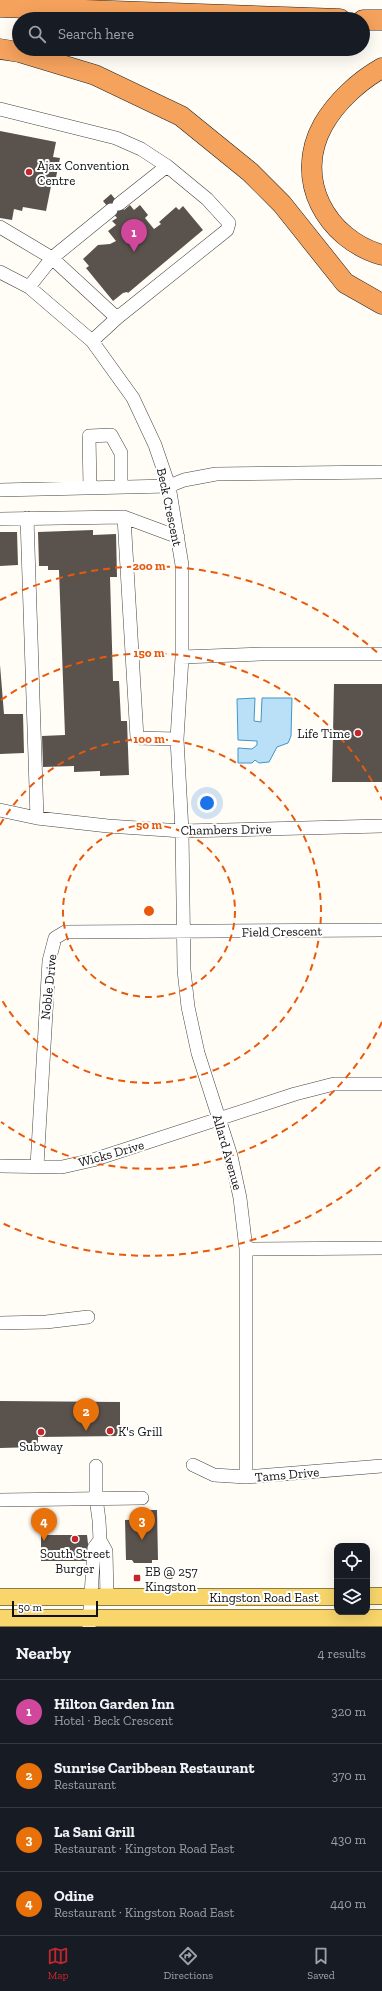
<!DOCTYPE html>
<meta charset="utf-8">
<style>
body{margin:0;font-family:"Zilla Slab",serif;background:#242831;color:#f1f3f6}
.controls{position:absolute;right:12px;bottom:12px;display:grid;overflow:hidden;border-radius:8px;box-shadow:0 4px 16px #0002}
.controls button{width:36px;height:36px;display:grid;place-items:center;padding:0;border:0;border-bottom:1px solid #363941;background:#171b24;color:#f1f3f6;font:20px sans-serif}
.scale{position:absolute;left:12px;bottom:10px;width:86px;box-sizing:border-box;padding-left:4px;border:2px solid #111;border-top:0;font-size:11px;line-height:14px;white-space:nowrap;color:#111;-webkit-text-stroke:3px #fff;paint-order:stroke}
.you{position:absolute;left:207px;top:803px;width:14px;height:14px;margin:-10px;border:3px solid #fff;border-radius:50%;background:#1a73e8;box-shadow:0 0 0 6px #1a73e833}
.badge{display:grid;place-items:center;width:26px;height:26px;border-radius:50%;background:#c4262e;color:#fff;font-size:13px;font-weight:700}
.pin{position:absolute;translate:-50% -33px;filter:drop-shadow(0 1px 2px #0008)}
.pin::after{content:'';position:absolute;top:21px;width:14px;height:12px;background:inherit;clip-path:polygon(0 0,100% 0,50% 100%)}
.list{margin:0;padding:0;list-style:none}
h2{display:flex;justify-content:space-between;align-items:center;height:52px;margin:0;padding:0 16px;font-size:17px}
h2 small{font-size:13px;font-weight:400;color:#9ea1a6}
.list li{display:grid;grid-template-columns:26px 1fr auto;gap:12px;align-items:center;box-sizing:border-box;height:64px;padding:0 16px;border-top:1px solid #363941}
.list b{display:block;font-size:15px;white-space:nowrap}
.list p{margin:0;font-size:13px;white-space:nowrap;color:#9ea1a6}
.list em{font-size:13px;font-style:normal;color:#9ea1a6}
.icon{flex:none;width:22px;height:22px;fill:none;stroke:currentColor;stroke-width:2;stroke-linecap:round;stroke-linejoin:round}
.map{position:relative;flex:none;width:382px;height:1627px;overflow:hidden}
.search{position:absolute;background:#171b24;box-shadow:0 4px 16px #0002;left:12px;right:12px;top:12px;height:44px;display:flex;align-items:center;gap:10px;box-sizing:border-box;padding:0 14px;border-radius:22px;color:#9ea1a6;font-size:15px}
.sheet{height:308px;background:#171b24}
nav{display:flex;justify-content:space-around;align-items:center;box-sizing:border-box;height:56px;border-top:1px solid #363941;background:#171b24;font-size:11px;color:#9ea1a6}
nav a{display:grid;justify-items:center;gap:2px}
nav .on{color:#c4262e}
.map>svg:first-child{display:block}
.water{fill:#b9e0f7;stroke:#3f96cf}
.building{fill:#5a524d}
.lines{fill:none;stroke-linecap:round;stroke-linejoin:round}
.minor-casing{stroke:#444;stroke-width:14}
.major-casing{stroke:#222;stroke-width:18}
.highway-casing{stroke:#222;stroke-width:21}
.minor{stroke:#fff;stroke-width:13}
.major{stroke:#f9d66b;stroke-width:17}
.highway{stroke:#f5a25d;stroke-width:20}
.ring{fill:none;stroke:#e8590c;stroke-width:2;stroke-dasharray:7 5}
.poi-dot{fill:#c4262e;stroke:#fff;stroke-width:1.5}
.labels{text-anchor:middle;stroke-width:4;stroke-linejoin:round;paint-order:stroke}
.poi-label{font-size:13px;fill:#111;stroke:#fff;text-anchor:start}
.street-label{font-size:13px;fill:#111;stroke:#fff}
.centre{fill:#e8590c;stroke:#fff;stroke-width:2}
.ring-label{font-size:12px;text-anchor:middle;font-weight:bold;fill:#e8590c;stroke:#fff;stroke-width:4;stroke-linejoin:round;paint-order:stroke}
</style>
<div class="map">
<svg width="382" height="1627" viewBox="0 0 382 1627">
<rect width="100%" height="100%" fill="#fffdf5"/>
<path class="water" d="M255,698L254,721L261,722L262,698H292L291,736L288,743L277,747L269,762L259,763L255,760L252,763H238V748L252,749L257,745V741L238,740L237,699Z"/>
<path class="building" d="M0,131L56,142L53,157L60,158L54,187L51,186L46,211L23,207L22,211L14,209L12,220L0,218Z
M111,194L124,210L130,205L134,210L140,205L148,215L145,218L154,229L161,224L159,222L176,207L179,210L183,206L203,230L128,293L127,292L123,293L113,301L86,268L89,266L83,259L98,245L110,244L116,241L108,231L116,225L112,221L117,218L103,201Z
M93,530V535L116,534L117,577H110L113,681H119L121,721H127L129,775L100,776V771L74,772V766L43,767L42,736L65,735L59,570H48V566H39L38,532Z
M0,532H17L18,565L0,566Z
M0,665L4,714H23L24,753L0,754Z
M334,684H382V782H332Z
M0,1401L120,1402V1436L38,1437V1447L0,1448Z
M149,1510H157L158,1560H152V1563H134L132,1560H126L125,1520L149,1519Z
M41,1535H87L90,1561H41Z"/>
<g class="lines">
<g class="minor-casing">
<path id="minor" d="M0,109L116,138L141,149L167,166L207,199L229,223L227,230L117,318
M119,204L167,166
M0,227L52,258L111,210
M0,272L29,287L92,341L133,398L155,445L169,486L182,565V657L177,739L182,831L184,970L188,1007L198,1053L231,1156L240,1198L246,1249V1477
M29,287L52,258L117,318L92,341
M90,487L89,436L111,435L121,453V486
M0,490L169,486L184,480L216,474L382,472
M124,517L178,537
M27,518L37,818
M0,519L124,517L137,738L177,739
M182,657L261,654H382
M0,810L37,818L108,826L182,831L382,826
M0,1166L62,1167L93,1160L295,1094L334,1084H382
M37,1166L49,961L55,938L65,932L382,930
M246,1249L382,1248
M0,1323L46,1322L88,1317
M193,1465L214,1475L246,1477L382,1466
M96,1466V1498L99,1520L100,1540L106,1551L107,1597
M0,1500L142,1498
M89,1627L94,1548L100,1540"/>
</g>
<g class="major-casing">
<path id="major" d="M367,1596H382
M0,1597H337
M0,1618H382"/>
</g>
<g class="highway-casing">
<path id="highway" d="M0,7L340,19
M363,20H382
M0,49L19,52L95,75L181,116L250,172L282,204L345,283L382,304
M382,68C359,81 336,102 323,125C293,179 326,239 382,255"/>
</g>
<use href="#minor" class="minor"/>
<use href="#major" class="major"/>
<use href="#highway" class="highway"/>
</g>
<g class="ring">
<circle cx="149" cy="911" r="86"/>
<path d="M0 825A172 172 0 1 1 0 997"/>
<path d="M382 1022A258 258 0 0 1 1 1122M1 700A258 258 0 0 1 382 800"/>
<path d="M380 1167A345 345 0 0 1 0 1222M0 600A345 345 0 0 1 380 655"/>
</g>
<g class="poi-dot">
<circle cx="29" cy="172" r="4"/>
<circle cx="358" cy="733" r="4"/>
<circle cx="110" cy="1431" r="4"/>
<circle cx="41" cy="1432" r="4"/>
<circle cx="75" cy="1539" r="4"/>
<rect x="133" y="1574" width="8" height="8" rx="2"/>
</g>
<g class="labels">
<g class="poi-label">
<text x="37" y="170">Ajax Convention<tspan x="37" dy="15">Centre</tspan></text>
<text x="350" y="738" text-anchor="end">Life Time</text>
<text x="118" y="1436">K's Grill</text>
<text x="41" y="1451" text-anchor="middle">Subway</text>
<text x="75" y="1558" text-anchor="middle">South Street<tspan x="75" dy="15">Burger</tspan></text>
<text x="145" y="1576">EB @ 257<tspan x="145" dy="15">Kingston</tspan></text>
</g>
<g class="street-label">
<text transform="translate(170 507) rotate(78)" y="5">Beck Crescent</text>
<text transform="translate(226 829) rotate(-1)" y="5">Chambers Drive</text>
<text transform="translate(282 931) rotate(-1)" y="5">Field Crescent</text>
<text transform="translate(48 987) rotate(-84)" y="5">Noble Drive</text>
<text transform="translate(228 1152) rotate(74)" y="5">Allard Avenue</text>
<text transform="translate(111 1153) rotate(-16)" y="5">Wicks Drive</text>
<text transform="translate(287 1474) rotate(-5)" y="5">Tams Drive</text>
<text x="264" y="1602">Kingston Road East</text>
</g>
</g>
<circle cx="149" cy="911" r="6" class="centre"/>
<g class="ring-label">
<text x="149" y="570">200 m</text>
<text x="149" y="657">150 m</text>
<text x="149" y="743">100 m</text>
<text x="149" y="829">50 m</text>
</g>
</svg>
<div class="controls">
<button><svg class="icon" aria-label="locate" viewBox="0 0 24 24"><circle cx="12" cy="12" r="6"/><path d="M12 2v4M12 18v4M2 12h4M18 12h4"/></svg></button>
<button><svg class="icon" aria-label="layers" viewBox="0 0 24 24"><path d="M12 4l9 5-9 5-9-5zM3 14l9 5 9-5"/></svg></button>
</div>
<div class="scale">50 m</div>
<div class="you"></div>
<div class="pin badge" style="left:134px;top:252px;background:#d1479c">1</div>
<div class="pin badge" style="left:86px;top:1431px;background:#e8710a">2</div>
<div class="pin badge" style="left:142px;top:1540px;background:#e8710a">3</div>
<div class="pin badge" style="left:44px;top:1541px;background:#e8710a">4</div>
<div class="search"><svg class="icon" aria-label="search" viewBox="0 0 24 24"><circle cx="10" cy="10" r="6"/><path d="M15 15l6 6"/></svg>Search here</div>
</div>
<section class="sheet">
<h2>Nearby<small>4 results</small></h2>
<ul class="list">
<li><span class="badge" style="background:#d1479c">1</span><div><b>Hilton Garden Inn</b><p>Hotel · Beck Crescent</p></div><em>320 m</em></li>
<li><span class="badge" style="background:#e8710a">2</span><div><b>Sunrise Caribbean Restaurant</b><p>Restaurant</p></div><em>370 m</em></li>
<li><span class="badge" style="background:#e8710a">3</span><div><b>La Sani Grill</b><p>Restaurant · Kingston Road East</p></div><em>430 m</em></li>
<li><span class="badge" style="background:#e8710a">4</span><div><b>Odine</b><p>Restaurant · Kingston Road East</p></div><em>440 m</em></li>
</ul>
</section>
<nav>
<a class="on"><svg class="icon" aria-label="map" viewBox="0 0 24 24"><path d="M3 6l6-2 6 2 6-2v14l-6 2-6-2-6 2zM9 4v14M15 6v14"/></svg>Map</a>
<a><svg class="icon" aria-label="directions" viewBox="0 0 24 24"><path d="M12 3l9 9-9 9-9-9zM9 14v-3h6M13 9l2 2-2 2"/></svg>Directions</a>
<a><svg class="icon" aria-label="saved" viewBox="0 0 24 24"><path d="M7 4h10v16l-5-4-5 4z"/></svg>Saved</a>
</nav>
